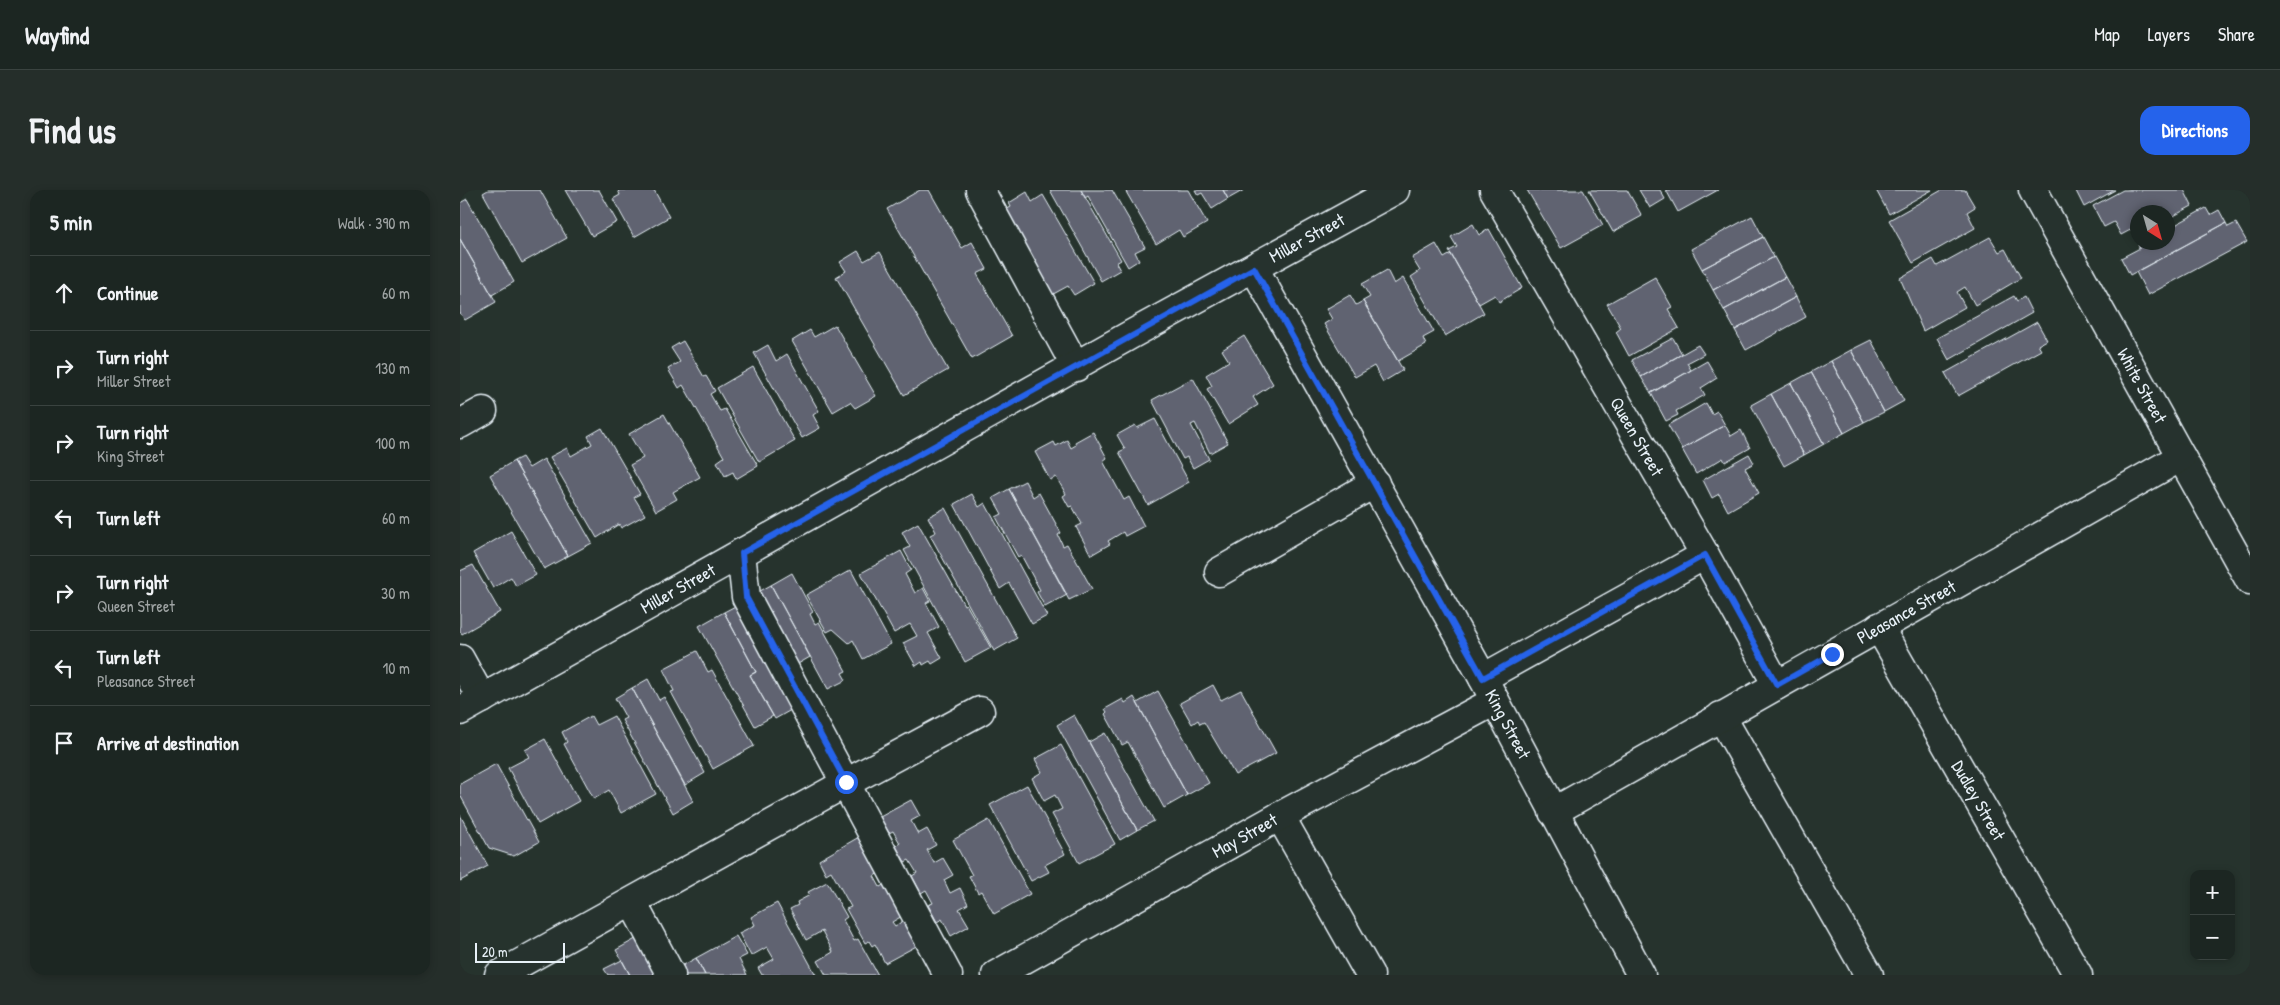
<!DOCTYPE html>
<meta charset="utf-8">
<style>
body{margin:0;font-family:"Patrick Hand",sans-serif;background:#252e2a;color:#f1f3f6}
.controls{position:absolute;right:15px;bottom:15px;display:grid;overflow:hidden;border-radius:10px;box-shadow:0 2px 8px #0003}
.controls button{width:45px;height:45px;display:grid;place-items:center;padding:0;border:0;border-bottom:1px solid #3a4340;background:#1c2622;color:#f1f3f6;font:25px sans-serif}
.compass{position:absolute;left:1670px;top:15px;width:45px;height:45px;border-radius:50%;background:#1c2622;box-shadow:0 2px 8px #0003;rotate:143deg}
.scale{position:absolute;left:15px;bottom:12px;width:90px;box-sizing:border-box;padding-left:5px;border:2px solid #e8f1f8;border-top:0;font-size:14px;line-height:18px;white-space:nowrap;color:#e8f1f8;-webkit-text-stroke:4px #26332d;paint-order:stroke}
.stop{position:absolute;width:15px;height:15px;margin:-11px;border:4px solid #2563eb;border-radius:50%;background:#fff}
.stop.end{background:#2563eb;border-color:#fff;box-shadow:0 1px 5px #0008}
.list{margin:0;padding:0;list-style:none}
h2{display:flex;justify-content:space-between;align-items:center;height:65px;margin:0;padding:0 20px;font-size:21px}
h2 small{font-size:16px;font-weight:400;color:#a0a5a5}
.list li{display:grid;grid-template-columns:32px 1fr auto;gap:15px;align-items:center;box-sizing:border-box;height:75px;padding:0 20px;border-top:1px solid #3a4340}
.list b{display:block;font-size:19px;white-space:nowrap}
.list p{margin:0;font-size:16px;white-space:nowrap;color:#a0a5a5}
.list em{font-size:16px;font-style:normal;color:#a0a5a5}
.icon{flex:none;width:28px;height:28px;fill:none;stroke:currentColor;stroke-width:2;stroke-linecap:round;stroke-linejoin:round}
.map{position:relative;flex:none;width:1790px;height:785px;overflow:hidden;border-radius:15px}
header{display:flex;align-items:center;gap:30px;box-sizing:border-box;height:70px;padding:0 25px;background:#1c2622;border-bottom:1px solid #3a4340}
header strong{font-size:24px}
nav{display:flex;gap:28px;margin-inline-start:auto;font-size:18px}
.intro{display:flex;align-items:center;justify-content:space-between;box-sizing:border-box;height:120px;padding:0 30px}
h1{margin:0;font-size:35px}
.button{padding:12px 22px;border-radius:15px;background:#2563eb;color:#fff;font-size:18px;font-weight:700}
main{display:flex;gap:30px;padding:0 30px}
aside{flex:1;background:#1c2622;border-radius:15px;box-shadow:0 2px 8px #0003}
.map>svg:first-child{display:block}
.building{fill:#606371;stroke:#e8f1f8}
.lines{fill:none;stroke-linecap:round;stroke-linejoin:round}
.minor-casing{stroke:#e8f1f8;stroke-width:31}
.minor{stroke:#26332d;stroke-width:28}
.route{stroke:#2563eb;stroke-width:6}
.labels{text-anchor:middle;stroke-width:4.5;stroke-linejoin:round;paint-order:stroke}
.street-label{font-size:18px;fill:#e8f1f8;stroke:#26332d}
</style>
<header>
<strong>Wayfind</strong>
<nav><a>Map</a><a>Layers</a><a>Share</a></nav>
</header>
<div class="intro"><h1>Find us</h1><a class="button">Directions</a></div>
<main>
<aside>
<h2>5 min<small>Walk · 390 m</small></h2>
<ul class="list">
<li><svg class="icon" aria-label="ahead" viewBox="0 0 24 24"><path d="M12 20V5M6 11l6-6 6 6"/></svg><div><b>Continue</b></div><em>60 m</em></li>
<li><svg class="icon" aria-label="right" viewBox="0 0 24 24"><path d="M7 20v-9h11M14 6l5 5-5 5"/></svg><div><b>Turn right</b><p>Miller Street</p></div><em>130 m</em></li>
<li><svg class="icon" aria-label="right" viewBox="0 0 24 24"><path d="M7 20v-9h11M14 6l5 5-5 5"/></svg><div><b>Turn right</b><p>King Street</p></div><em>100 m</em></li>
<li><svg class="icon" aria-label="left" viewBox="0 0 24 24"><path d="M17 20v-9H6M10 6l-5 5 5 5"/></svg><div><b>Turn left</b></div><em>60 m</em></li>
<li><svg class="icon" aria-label="right" viewBox="0 0 24 24"><path d="M7 20v-9h11M14 6l5 5-5 5"/></svg><div><b>Turn right</b><p>Queen Street</p></div><em>30 m</em></li>
<li><svg class="icon" aria-label="left" viewBox="0 0 24 24"><path d="M17 20v-9H6M10 6l-5 5 5 5"/></svg><div><b>Turn left</b><p>Pleasance Street</p></div><em>10 m</em></li>
<li><svg class="icon" aria-label="arrive" viewBox="0 0 24 24"><path d="M6 21V4h12l-3 4 3 4H6"/></svg><div><b>Arrive at destination</b></div></li>
</ul>
</aside>
<div class="map">
<svg width="1790" height="785" viewBox="0 0 1790 785">
<rect width="100%" height="100%" fill="#26332d"/>
<filter id="ink" filterUnits="userSpaceOnUse"><feTurbulence type="fractalNoise" baseFrequency=".02" numOctaves="2"/><feDisplacementMap in="SourceGraphic" scale="10" xChannelSelector="R" yChannelSelector="G"/><feConvolveMatrix kernelMatrix="1 2 1 2 8 2 1 2 1" color-interpolation-filters="sRGB"/></filter>
<g filter="url(#ink)">
<path class="building" d="M28,0H80L107,48L62,73L23,3Z
M105,0H139L157,32L132,46Z
M158,0H194L209,27L174,47L153,9L160,5Z
M460,0H469L502,58L512,52L527,79L517,84L552,146L512,169L427,19Z
M590,0H621L661,70L656,73L660,80L641,91Z
M621,0H652L685,57L675,62L679,70L668,77L628,6L625,8Z
M665,0H728L747,33L723,47L719,40L696,54Z
M735,0H763L768,9L752,19L742,3L738,5Z
M763,0H784L768,9Z
M1067,0H1123L1143,35L1101,58Z
M1129,0H1167L1182,26L1153,42Z
M1179,0H1200L1205,9L1190,18Z
M1206,0H1258L1218,22Z
M1416,0H1472L1429,24Z
M1482,0H1505L1515,17L1507,22L1515,38L1453,73L1429,30Z
M1618,0H1655L1624,17L1616,1Z
M1663,0H1724L1732,16L1708,29V22H1678V36L1661,45L1654,32L1644,37L1633,16Z
M567,2L572,12L583,5L634,93L614,105L608,96L586,108L538,24L551,17L549,13Z
M7,9L54,92L32,105L0,49V13Z
M1746,18L1750,25L1759,20L1766,33L1670,85L1661,68L1680,58L1678,55L1682,52H1708V39Z
M1292,26L1303,47L1242,79L1231,59Z
M1766,33L1768,37L1776,33L1787,52L1688,105L1676,82Z
M1013,34L1019,45L1029,39L1062,98L1039,112L1035,105L1019,114L989,61L997,57L991,47Z
M1303,47L1314,67L1253,100L1242,79Z
M1530,47L1539,62L1545,59L1561,88L1515,115L1505,97L1497,102L1505,117L1463,141L1440,88L1473,69L1477,76Z
M0,49L36,112L5,130L0,123Z
M976,54L984,68L991,64L1024,123L985,146L951,87L960,81L952,68Z
M398,61L404,71L420,62L488,180L444,205L376,87L386,81L380,72Z
M1314,67L1325,87L1264,120L1253,100Z
M927,80L934,94L943,88L974,142L963,148L966,155L938,171L903,111L910,107L902,94Z
M1195,87L1212,117L1208,119L1219,138L1169,166L1156,142L1161,138L1147,114Z
M1325,87L1336,107L1275,140L1264,120Z
M890,105L896,115L903,111L943,180L923,192L914,176L895,187L864,134L872,129L866,119Z
M1554,106L1557,111L1564,107L1572,123L1489,170L1477,148Z
M1336,107L1346,127L1286,160L1275,140Z
M1577,132L1587,150L1578,155L1581,160L1498,206L1485,183Z
M375,135L416,206L395,218L390,212L373,222L332,151L350,140L354,147Z
M784,146L813,194L793,207L798,215L768,234L747,199L752,196L746,185L769,171L762,160Z
M1213,148L1222,164L1181,187L1172,170Z
M1411,150L1444,211L1424,222L1391,160Z
M223,151L244,187L246,186L255,201L250,204L260,221L265,219L298,276L276,289L273,282L265,286L257,272L264,267L223,195L219,198L208,179L220,172L211,158Z
M308,155L316,171L327,164L359,221L353,225L360,238L342,248L294,163Z
M1238,155L1244,164L1227,173L1231,180L1191,203L1181,187Z
M1391,160L1424,222L1404,232L1371,171Z
M1247,171L1257,188L1241,198L1245,205L1216,221L1218,225L1206,231L1191,203Z
M1371,171L1404,232L1384,243L1351,182Z
M293,177L335,251L299,272L257,198Z
M1351,182L1384,243L1364,254L1331,193Z
M733,188L768,253L750,263L735,233L731,235L749,269L733,278L727,267L723,269L692,210Z
M1331,193L1364,254L1344,265L1311,204Z
M1311,204L1344,265L1324,276L1291,215Z
M1246,213L1252,224L1257,221L1265,235L1222,259L1208,235Z
M204,224L240,287L213,302L217,309L196,321L170,275L183,268L169,244Z
M695,229L729,292L688,315L659,262L665,259L657,245L675,235L677,238Z
M1265,235L1271,246L1281,240L1290,258L1265,272L1263,268L1236,284L1222,259Z
M142,238L180,304L174,307L185,325L161,338L159,334L137,348L90,267L107,258L111,266L132,254L128,246Z
M633,242L647,268L643,271L664,310L669,307L684,336L665,346L663,342L648,351L650,354L631,365L616,337L622,334L612,316L609,317L603,306L606,304L596,287L590,290L575,262L594,252L596,256L607,250L611,258L616,255L615,252Z
M1289,264L1294,273L1285,278L1299,303L1268,321L1259,304L1252,308L1243,290Z
M62,267L69,278L84,269L132,353L108,366L54,271Z
M54,271L108,366L84,379L30,285Z
M565,291L573,307L579,303L601,343L598,345L603,356L607,354L632,399L609,410L549,299Z
M549,299L607,405L585,417L577,402L580,400L561,365L558,367L536,327L542,324L533,308Z
M512,304L519,317L525,313L587,426L572,434L549,393L540,399L494,314Z
M485,318L557,448L534,461L470,345L476,342L468,327Z
M458,333L504,415L506,414L531,458L505,472L444,360L450,357L442,342Z
M51,341L76,385L56,396L51,387L33,398L13,363Z
M441,361L451,380L445,384L455,403L463,398L470,411L466,413L479,437L468,443L482,468L472,474L470,471L463,475L462,472L456,476L443,453L457,446L450,434L434,443L401,383Z
M13,375L40,422L2,444L0,441V381Z
M391,380L431,454L403,469L393,450L389,453L373,439L367,442L346,405Z
M332,383L353,422L350,424L355,434L359,432L386,481L382,483L386,490L368,499L311,395Z
M311,395L350,467L331,478L291,406Z
M281,413L338,516L315,529L290,485L296,482L264,422Z
M264,422L296,482L290,485L313,526L295,536L239,436Z
M237,461L248,482L252,480L294,556L253,579L211,502L214,501L203,479Z
M188,489L199,510L204,507L245,583L225,595L172,498Z
M753,495L761,510L781,500L816,563L775,585L744,532L740,534L738,530L732,534L720,513Z
M172,498L233,611L213,623L162,530L166,528L155,508Z
M698,501L749,593L727,605L677,513Z
M674,507L727,605L704,618L668,552L662,555L645,524L647,522L645,519L663,509L665,513Z
M614,525L677,640L660,650L597,535Z
M131,526L136,535L154,526L196,604L161,623L149,600L134,609L104,554L107,552L102,542Z
M645,543L694,631L677,640L629,552Z
M85,549L119,611L78,634L48,578L69,567L65,560Z
M601,555L655,654L619,673L592,624L602,619L595,605L584,611L572,588L582,582L575,569Z
M36,574L79,652L54,666L29,658L0,605V594Z
M567,595L605,664L585,675L589,682L571,691L530,615Z
M451,610L460,626L451,631L458,644L467,639L476,655L467,660L474,673L483,668L493,685L484,690L490,703L500,698L508,714L499,719L509,736L491,746L482,729L477,732L468,715L473,713L466,700L461,703L452,686L457,683L449,670L445,672L436,656L440,653L433,641L429,643L420,627Z
M0,625L28,676L0,691Z
M529,630L570,704L534,724L521,701L518,703L509,686L512,685L493,650Z
M406,643L426,679L414,686L420,697L432,690L444,725L432,732L435,736L448,728L462,753L425,773L415,754L412,756L409,751L405,753L386,719L391,717L371,681L366,684L359,670Z
M367,692L387,727L383,730L394,751L398,749L418,785H366L358,771L373,762L362,741L346,750L330,719L338,715L337,712L350,705L348,702Z
M317,713L356,785H302L298,778L314,769L307,757L291,766L279,743L295,735L291,727Z
M181,746L202,785H170L156,760Z
M276,746L287,765L279,769L287,785H245L236,768Z
M236,768L245,785H218L215,780Z
M162,770L170,785H148L144,779Z"/>
<g class="lines">
<g class="minor-casing">
<g id="minor">
<path d="M520,0L616,177"/>
<path id="s1" d="M1034,0L1245,365L1317,495"/>
<path id="s2" d="M1573,0L1790,391"/>
<path id="s3" d="M794,78L1023,488L1181,785"/>
<path d="M0,234L23,221"/>
<path d="M281,363L286,407L488,785"/>
<path d="M759,382L915,293"/>
<path id="s4" d="M1419,437L1618,785"/>
<path d="M0,469L22,509"/>
<path d="M1023,488L1245,365"/>
<path id="s5" d="M0,521L672,144L935,0"/>
<path d="M1261,526L1409,785"/>
<path id="s6" d="M1093,622L1721,267"/>
<path d="M820,626L910,785"/>
<path d="M172,712L211,785"/>
<path d="M39,785L386,593L520,521"/>
<path id="s7" d="M536,785L820,626L1035,511"/>
</g>
</g>
<use href="#minor" class="minor"/>
</g>
</g>
<g class="lines" filter="url(#ink)">
<path class="route" d="M386,592L286,407L282,363L794,78L1023,488L1245,365L1317,495L1372,464"/>
</g>
<g class="labels">
<g class="street-label">
<text dy="6" stroke="none"><textPath href="#s5" startOffset="970">Miller Street</textPath></text>
<text dy="6" stroke="none"><textPath href="#s2" startOffset="224">White Street</textPath></text>
<text dy="6" stroke="none"><textPath href="#s1" startOffset="285">Queen Street</textPath></text>
<text dy="6" stroke="none"><textPath href="#s5" startOffset="250">Miller Street</textPath></text>
<text dy="6" stroke="none"><textPath href="#s6" startOffset="406">Pleasance Street</textPath></text>
<text dy="6" stroke="none"><textPath href="#s3" startOffset="522">King Street</textPath></text>
<text dy="6" stroke="none"><textPath href="#s4" startOffset="200">Dudley Street</textPath></text>
<text dy="6" stroke="none"><textPath href="#s7" startOffset="285">May Street</textPath></text>
</g>
</g>
</svg>
<div class="controls">
<button>+</button>
<button>−</button>
</div>
<svg class="compass" viewBox="-18 -18 36 36"><path d="M0-13l5 13h-10z" fill="#e53935"/><path d="M0 13l5-13h-10z" fill="#a0a5a5"/></svg>
<div class="scale">20 m</div>
<div class="stop" style="left:386px;top:592px"></div>
<div class="stop end" style="left:1372px;top:464px"></div>
</div>
</main>
